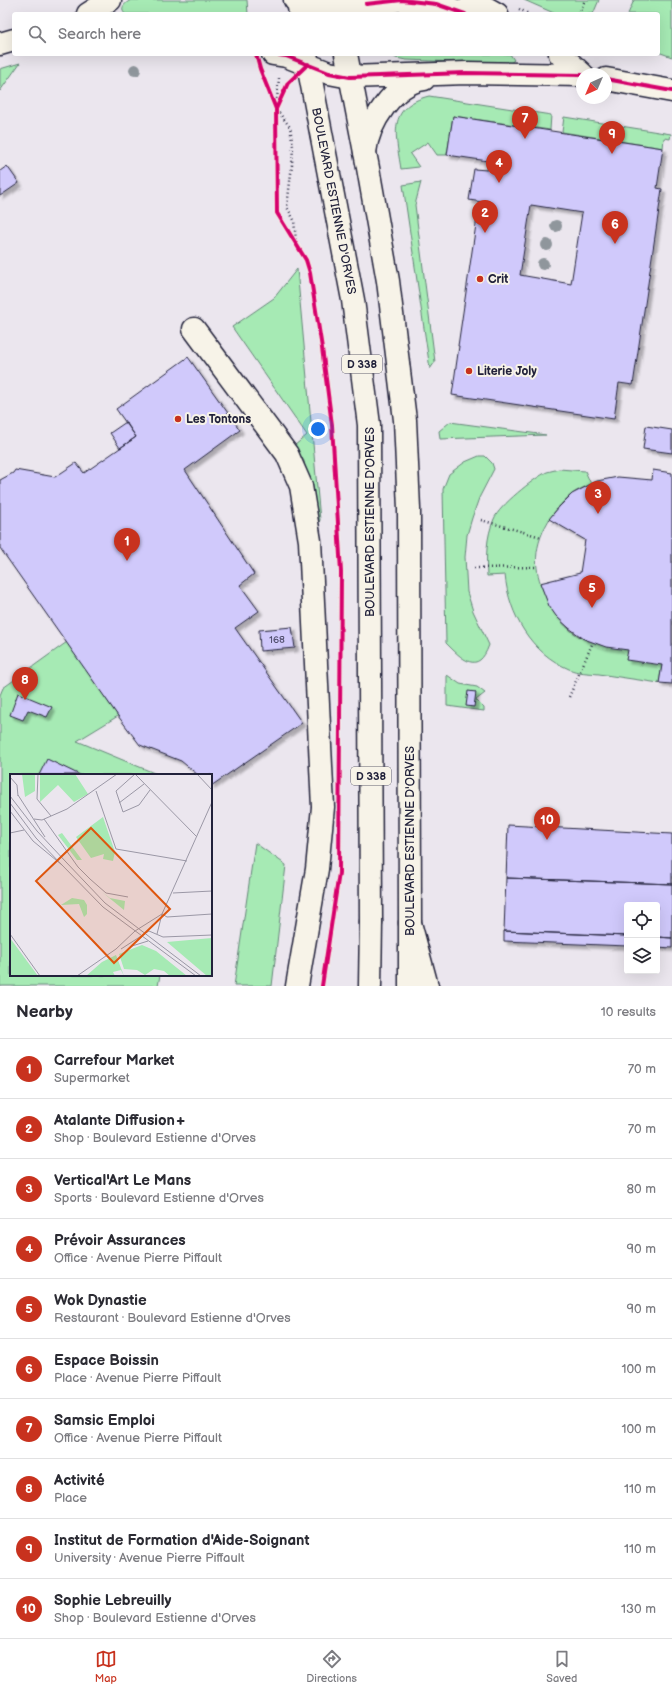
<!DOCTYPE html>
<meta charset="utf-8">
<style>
body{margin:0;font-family:"Balsamiq Sans",sans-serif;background:#f2f2f3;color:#2b2b33}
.controls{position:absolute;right:12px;bottom:12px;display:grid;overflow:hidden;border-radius:4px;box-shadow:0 4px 16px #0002}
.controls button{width:36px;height:36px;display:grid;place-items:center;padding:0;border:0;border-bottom:1px solid #e1e1e2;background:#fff;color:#2b2b33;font:20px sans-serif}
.compass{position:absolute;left:576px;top:68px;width:36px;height:36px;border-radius:50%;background:#fff;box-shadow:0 4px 16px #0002;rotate:224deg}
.you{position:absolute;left:318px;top:429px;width:14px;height:14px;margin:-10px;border:3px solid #fff;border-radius:50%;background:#1a73e8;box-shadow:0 0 0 6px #1a73e833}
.badge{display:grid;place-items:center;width:26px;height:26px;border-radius:50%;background:#c8321e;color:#fff;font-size:13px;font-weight:700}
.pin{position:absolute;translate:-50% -33px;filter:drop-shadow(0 1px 2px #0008)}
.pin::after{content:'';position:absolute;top:21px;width:14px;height:12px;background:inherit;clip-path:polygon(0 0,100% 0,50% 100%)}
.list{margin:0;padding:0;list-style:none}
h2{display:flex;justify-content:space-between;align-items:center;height:52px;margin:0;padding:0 16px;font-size:17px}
h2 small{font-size:13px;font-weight:400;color:#7c7c81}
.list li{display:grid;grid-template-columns:26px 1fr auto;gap:12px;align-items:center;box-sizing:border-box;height:60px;padding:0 16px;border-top:1px solid #e1e1e2}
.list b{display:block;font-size:15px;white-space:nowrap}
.list p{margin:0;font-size:13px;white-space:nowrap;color:#7c7c81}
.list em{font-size:13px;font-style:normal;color:#7c7c81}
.icon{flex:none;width:22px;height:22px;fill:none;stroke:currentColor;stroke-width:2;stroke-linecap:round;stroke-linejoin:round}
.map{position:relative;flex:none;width:672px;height:986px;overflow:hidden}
.search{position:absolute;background:#fff;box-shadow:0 4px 16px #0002;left:12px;right:12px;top:12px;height:44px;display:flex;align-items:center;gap:10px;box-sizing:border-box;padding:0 14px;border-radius:4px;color:#7c7c81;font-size:15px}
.sheet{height:652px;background:#fff}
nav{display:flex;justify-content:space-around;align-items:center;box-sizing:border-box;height:56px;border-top:1px solid #e1e1e2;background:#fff;font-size:11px;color:#7c7c81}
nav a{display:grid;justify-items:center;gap:2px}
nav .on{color:#c8321e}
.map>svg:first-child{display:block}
.green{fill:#a6eab4;stroke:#648678}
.building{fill:#d0c9fb;stroke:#22223b;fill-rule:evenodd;filter:url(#shadow)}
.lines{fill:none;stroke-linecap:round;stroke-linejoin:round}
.minor-casing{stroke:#22223b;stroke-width:25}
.major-casing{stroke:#22223b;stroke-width:25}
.highway-casing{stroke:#22223b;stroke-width:25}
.path{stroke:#22223b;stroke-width:2.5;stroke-dasharray:1 3;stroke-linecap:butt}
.minor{stroke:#f7f3e8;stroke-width:22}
.major{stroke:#f7f3e8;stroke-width:22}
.highway{stroke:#f7f3e8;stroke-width:22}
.cycleway-casing{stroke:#f7f3e8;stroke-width:6}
.cycleway{stroke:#d6006c;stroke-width:4}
.tree{fill:#8f969c}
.poi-dot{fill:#c8321e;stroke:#f7f3e8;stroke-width:1.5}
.labels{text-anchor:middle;stroke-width:4;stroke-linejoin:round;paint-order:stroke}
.number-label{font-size:10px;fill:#4e4c6b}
.shield{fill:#f7f3e8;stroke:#62616f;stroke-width:1}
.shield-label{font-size:11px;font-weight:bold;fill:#22223b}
.street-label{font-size:12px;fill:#22223b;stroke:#f7f3e8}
.poi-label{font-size:12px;font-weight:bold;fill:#22223b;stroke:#f7f3e8;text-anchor:start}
.inset-road{fill:none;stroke:#9b98a6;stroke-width:1}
.view{fill:#de560e;fill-opacity:0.15;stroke:#de560e;stroke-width:2}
.inset-edge{fill:none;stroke:#22223b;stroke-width:2}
</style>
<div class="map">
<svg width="672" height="986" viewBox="0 0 672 986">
<defs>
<filter id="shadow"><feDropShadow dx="3.5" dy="3.5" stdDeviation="1" flood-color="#0004"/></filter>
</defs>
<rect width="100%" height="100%" fill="#ebe6ee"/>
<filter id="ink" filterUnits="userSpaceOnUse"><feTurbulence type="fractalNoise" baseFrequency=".025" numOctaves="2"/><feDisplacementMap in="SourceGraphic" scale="8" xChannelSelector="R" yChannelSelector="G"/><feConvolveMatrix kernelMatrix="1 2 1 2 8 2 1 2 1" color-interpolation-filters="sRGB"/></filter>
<g filter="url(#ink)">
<path class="green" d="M131,0H247L248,14H125C119,7 126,3 131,0Z
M524,0H599L593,14H556Z
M634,0H672V57L658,52V14H628Z
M390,54H510L514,60L509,64L406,60L396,58Z
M20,63L0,91V69Z
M429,96L551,115L550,130L453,116L447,155H437L428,142L410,154L419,167L401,169C396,136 386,107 429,96Z
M564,117L671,134L670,139L664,138L663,148L562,132Z
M421,182L415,205L435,362L430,369L403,185Z
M297,269L320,520L318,524L309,501L304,461L294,446L307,435L232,327L274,298Z
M450,422L546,435L440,439L439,431Z
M479,456H485L492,463L494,469L479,498L472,518L467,535L465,557L467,592L473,611L489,645C478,676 462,659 446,643L443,489L449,474L465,462Z
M559,469L585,471L591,484C585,487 577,490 572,494C551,510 533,541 537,568C538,578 542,588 546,597C552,613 567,631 584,639C598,645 614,645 628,650C640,654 651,660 662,665L659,683C639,680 619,677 599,674C589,673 577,673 569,669C531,653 509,615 505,575L487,576C486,557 486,537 494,519C499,506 534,478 547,472C551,471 555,470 559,469Z
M67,642L118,716L77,741L159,775H11V975H160L158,986H0V695L3,688Z
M447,675L460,684L477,687L485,693L476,700L484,708V711L447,706Z
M255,843L286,865L272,986H234Z"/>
<path class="building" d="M453,116L663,148L657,188L662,189L633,385L619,383L614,419L452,395L459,346H458L478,211H481L482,202L469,200L474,169L487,170L488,161L447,155ZM531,205L582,213L571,284L520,275Z
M7,166L19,183L0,196V171Z
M188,357L240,430L185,470L254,574L240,585L259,611L235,628L302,723L211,786V775H198L181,761L140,745L118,716L0,548V480L13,473L15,470L55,477L76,463L84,473L136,437L116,409Z
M126,422L136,437L120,448L110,433Z
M646,426L672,430V453L643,449Z
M653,470L672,473V684L659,683L662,665L626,660L628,650L606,647L584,639L569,628L556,616L549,606L540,583L580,573L585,540L549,519L559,507L572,494L597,481L618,477L652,480Z
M292,627L295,648L260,651L259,630Z
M468,691L476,692L474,707L466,706Z
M18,693L52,707L47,717L28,710L23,720L10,715Z
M47,759L80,775H39Z
M508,825L672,834V884L506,878Z
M506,878L672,884V938L657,937V905H627V936L504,931Z
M504,931L627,936V946L504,941Z
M657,937L672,938V948L657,947Z"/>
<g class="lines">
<g class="minor-casing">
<path id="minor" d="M295,0L308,5L329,9L402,0L436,4L465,14
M472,0L497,14
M88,14L110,0
M0,44L14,40
M273,54L286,56L329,73L350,77L466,73L582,75
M560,54L582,74
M606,79L672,91
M365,152C368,124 393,83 424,79
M194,329L287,454L301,486L310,541L323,807L317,869L297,986"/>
</g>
<g class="major-casing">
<path id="major" d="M298,0L300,14
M338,0L340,14
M306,54L353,300L369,425L371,922
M346,54L368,168L388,281L405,420L409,509L410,923L427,986"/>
</g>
<g class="highway-casing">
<path id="highway" d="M370,986L371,922
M410,986V923"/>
</g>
<path class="path" d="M519,9L529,14
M579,14L585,0
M279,78L276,109L290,127L293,146L292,165L287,207L294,220L296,242
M481,520L541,537
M474,568L536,567
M569,697L593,642"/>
<use href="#minor" class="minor"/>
<use href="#major" class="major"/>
<use href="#highway" class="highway"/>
<g class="cycleway-casing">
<path id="cycleway" d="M366,4L402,0L436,4L465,14
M256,54L260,69L276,109L277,213L306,260L310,273L322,348L332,425L341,572L339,873L322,986
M273,54L286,56L329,73L350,77L466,73L582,75
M606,79L672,91
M276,109L288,83L308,64"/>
</g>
<use href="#cycleway" class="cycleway"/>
</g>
<g class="tree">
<circle cx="135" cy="70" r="6"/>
<circle cx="556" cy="226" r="6"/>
<circle cx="547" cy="245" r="6"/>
<circle cx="543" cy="264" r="6"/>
</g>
</g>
<g class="poi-dot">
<circle cx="480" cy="279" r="4"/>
<circle cx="469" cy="371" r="4"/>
<circle cx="178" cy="419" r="4"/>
</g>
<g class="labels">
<g class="number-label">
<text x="277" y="643">168</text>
</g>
<g class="shield">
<rect x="342" y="355" width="40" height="18" rx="3"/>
<rect x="351" y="767" width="40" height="18" rx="3"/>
</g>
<g class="shield-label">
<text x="362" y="368">D 338</text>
<text x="371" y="780">D 338</text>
</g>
<g class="street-label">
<text transform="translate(334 201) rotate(79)" y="4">BOULEVARD ESTIENNE D'ORVES</text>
<text transform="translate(370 522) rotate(-90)" y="4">BOULEVARD ESTIENNE D'ORVES</text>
<text transform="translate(410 841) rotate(-90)" y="4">BOULEVARD ESTIENNE D'ORVES</text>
</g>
<g class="poi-label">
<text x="488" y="283">Crit</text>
<text x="477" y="375">Literie Joly</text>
<text x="186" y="423">Les Tontons</text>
</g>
</g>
<g transform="translate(10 774)">
<rect width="202" height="202" fill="#ebe6ee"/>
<path d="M12,0H25V17L15,23ZM30,0H65L78,20L64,28L48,11L30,28ZM93,43L105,78L103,87L93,85L94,80L81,84L66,63ZM52,59L72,86H67L48,61ZM92,118L100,124L115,127L114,136ZM62,124L74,126L77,131V140L74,143L69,130L51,131ZM0,164L28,202H0ZM202,164V202H197L157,168ZM132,171L146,177L177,202H160L154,197L144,195L135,201L127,196L114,195L109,180ZM106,181L114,202L111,196L103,198L105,202H76L92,188Z" fill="#a6eab4"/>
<path class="inset-road" d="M28,0L27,25L41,42M125,0L187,63M125,0L106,17L113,38L129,31L140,16M187,0L202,16M0,3L7,11L8,22M86,17L106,75L177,87M8,21L35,63M0,22L27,57L56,88M0,29L26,64L52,91M109,29L134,10M0,37L23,67L52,91L93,133L186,202M24,45L32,46L57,35L107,0M34,45L68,93L80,105L96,119L118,123M0,59L14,56M56,88L95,129L191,202M163,119L202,117M152,140L157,143L202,140M0,160L30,202M147,160L152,140L202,28M122,172L138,167M111,175L139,157L153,163L202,161M67,202L106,175L125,157L152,140"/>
<path class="view" d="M81,54L160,135L104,189L26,107Z"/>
<rect width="202" height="202" class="inset-edge"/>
</g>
</svg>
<div class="controls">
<button><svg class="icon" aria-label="locate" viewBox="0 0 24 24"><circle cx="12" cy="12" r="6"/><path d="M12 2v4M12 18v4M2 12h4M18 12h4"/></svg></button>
<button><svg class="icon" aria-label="layers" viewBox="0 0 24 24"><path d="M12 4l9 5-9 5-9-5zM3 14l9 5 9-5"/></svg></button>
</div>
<svg class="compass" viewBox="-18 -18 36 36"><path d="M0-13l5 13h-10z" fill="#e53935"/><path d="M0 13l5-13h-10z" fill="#7c7c81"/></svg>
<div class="you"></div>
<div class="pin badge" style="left:127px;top:561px">1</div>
<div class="pin badge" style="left:485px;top:233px">2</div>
<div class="pin badge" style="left:598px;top:514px">3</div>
<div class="pin badge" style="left:499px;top:183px">4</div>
<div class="pin badge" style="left:592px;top:608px">5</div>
<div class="pin badge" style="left:615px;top:244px">6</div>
<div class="pin badge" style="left:525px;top:139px">7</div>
<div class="pin badge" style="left:25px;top:700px">8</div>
<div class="pin badge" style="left:612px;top:154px">9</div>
<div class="pin badge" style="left:547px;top:840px">10</div>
<div class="search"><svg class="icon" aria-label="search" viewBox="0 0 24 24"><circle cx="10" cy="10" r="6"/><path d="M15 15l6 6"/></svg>Search here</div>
</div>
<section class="sheet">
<h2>Nearby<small>10 results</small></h2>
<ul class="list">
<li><span class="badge">1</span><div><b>Carrefour Market</b><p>Supermarket</p></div><em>70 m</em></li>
<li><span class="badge">2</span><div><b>Atalante Diffusion+</b><p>Shop · Boulevard Estienne d'Orves</p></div><em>70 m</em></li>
<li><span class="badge">3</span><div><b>Vertical'Art Le Mans</b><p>Sports · Boulevard Estienne d'Orves</p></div><em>80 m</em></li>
<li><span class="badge">4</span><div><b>Prévoir Assurances</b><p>Office · Avenue Pierre Piffault</p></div><em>90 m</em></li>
<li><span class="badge">5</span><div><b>Wok Dynastie</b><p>Restaurant · Boulevard Estienne d'Orves</p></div><em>90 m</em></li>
<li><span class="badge">6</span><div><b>Espace Boissin</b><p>Place · Avenue Pierre Piffault</p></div><em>100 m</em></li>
<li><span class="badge">7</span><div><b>Samsic Emploi</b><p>Office · Avenue Pierre Piffault</p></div><em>100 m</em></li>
<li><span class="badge">8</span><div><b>Activité</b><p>Place</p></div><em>110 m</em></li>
<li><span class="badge">9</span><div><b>Institut de Formation d'Aide-Soignant</b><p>University · Avenue Pierre Piffault</p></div><em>110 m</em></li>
<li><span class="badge">10</span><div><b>Sophie Lebreuilly</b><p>Shop · Boulevard Estienne d'Orves</p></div><em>130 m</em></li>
</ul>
</section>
<nav>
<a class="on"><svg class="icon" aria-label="map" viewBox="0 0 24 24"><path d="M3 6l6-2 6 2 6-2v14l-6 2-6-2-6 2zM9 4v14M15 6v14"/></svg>Map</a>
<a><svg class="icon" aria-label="directions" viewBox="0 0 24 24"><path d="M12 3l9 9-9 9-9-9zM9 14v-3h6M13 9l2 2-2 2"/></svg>Directions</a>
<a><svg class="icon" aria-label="saved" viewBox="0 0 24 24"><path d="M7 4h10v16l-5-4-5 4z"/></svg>Saved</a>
</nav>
